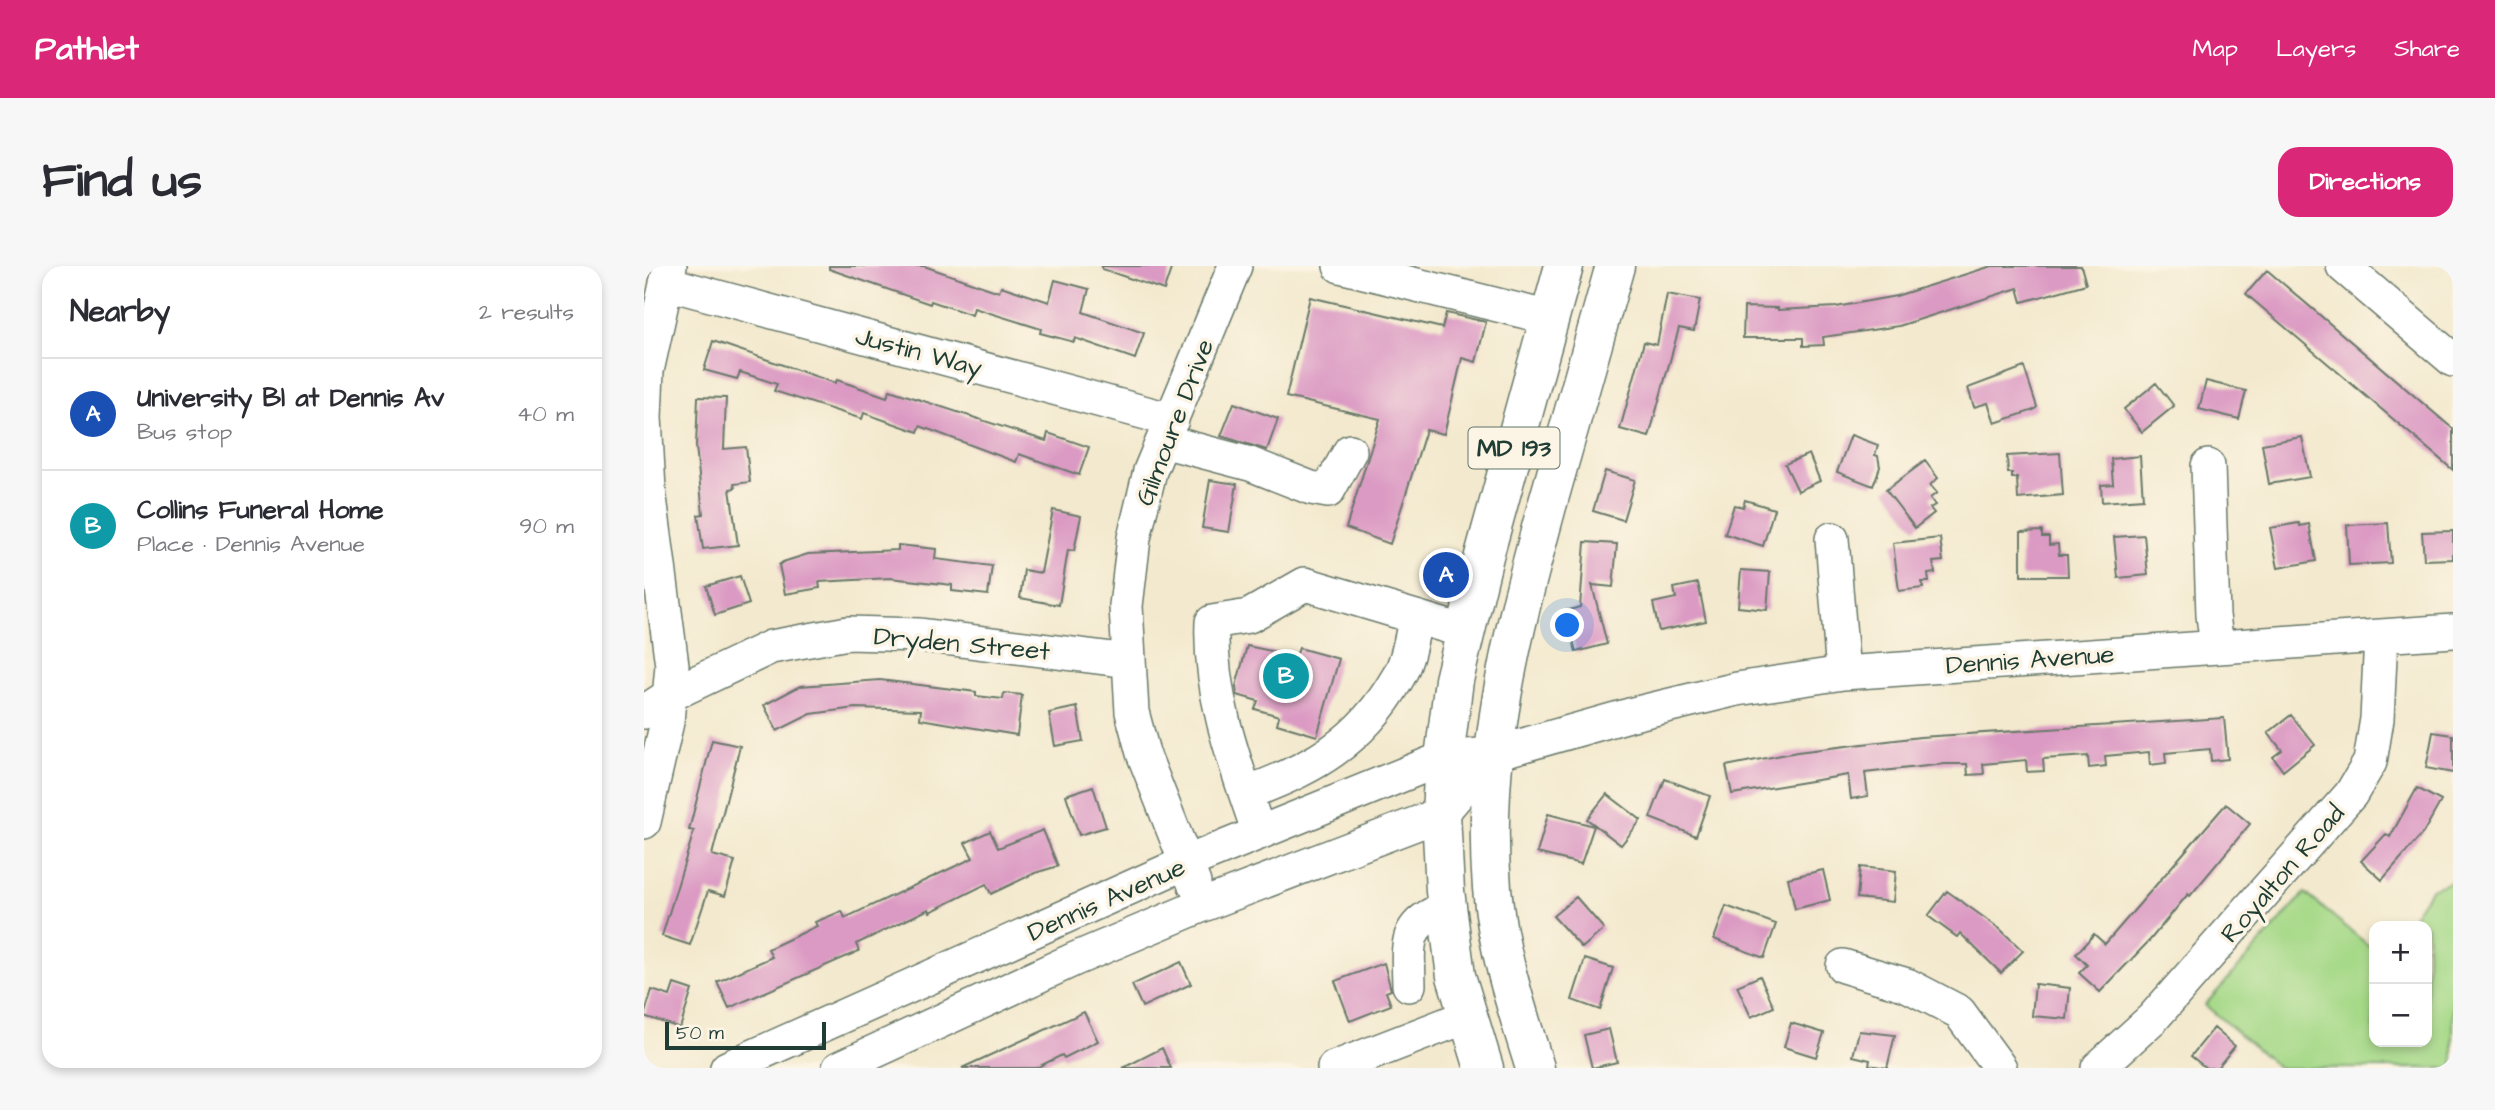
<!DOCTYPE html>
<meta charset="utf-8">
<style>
body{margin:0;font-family:"Architects Daughter",sans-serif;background:#f7f7f7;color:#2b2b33}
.controls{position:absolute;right:21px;bottom:21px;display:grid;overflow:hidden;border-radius:14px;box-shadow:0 4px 10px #0003}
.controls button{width:63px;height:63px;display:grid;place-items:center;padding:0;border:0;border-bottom:2px solid #e1e1e2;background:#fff;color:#2b2b33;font:35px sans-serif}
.scale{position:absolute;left:21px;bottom:18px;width:161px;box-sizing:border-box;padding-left:7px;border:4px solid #1f3d34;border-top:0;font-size:19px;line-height:24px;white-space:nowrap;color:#1f3d34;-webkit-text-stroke:5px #fcf5e5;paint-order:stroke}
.you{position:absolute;left:924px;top:360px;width:24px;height:24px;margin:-18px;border:5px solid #fff;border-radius:50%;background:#1a73e8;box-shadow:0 0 0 10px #1a73e833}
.badge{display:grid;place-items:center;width:46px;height:46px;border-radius:50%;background:#db2777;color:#fff;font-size:23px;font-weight:700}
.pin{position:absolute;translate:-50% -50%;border:4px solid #fff;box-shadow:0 2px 7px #0006}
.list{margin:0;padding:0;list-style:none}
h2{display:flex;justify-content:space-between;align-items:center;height:91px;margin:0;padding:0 28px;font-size:30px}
h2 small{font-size:23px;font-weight:400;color:#7c7c81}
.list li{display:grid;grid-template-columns:46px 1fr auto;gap:21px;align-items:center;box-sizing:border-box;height:112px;padding:0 28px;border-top:2px solid #e1e1e2}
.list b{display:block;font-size:26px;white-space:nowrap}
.list p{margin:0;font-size:23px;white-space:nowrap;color:#7c7c81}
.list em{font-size:23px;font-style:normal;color:#7c7c81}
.map{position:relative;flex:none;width:1809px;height:802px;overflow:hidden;border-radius:21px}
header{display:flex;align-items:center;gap:42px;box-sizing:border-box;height:98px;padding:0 35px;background:#db2777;color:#fff}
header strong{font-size:33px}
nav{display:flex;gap:38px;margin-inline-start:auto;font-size:24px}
.intro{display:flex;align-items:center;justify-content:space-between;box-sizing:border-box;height:168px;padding:0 42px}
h1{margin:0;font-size:49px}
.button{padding:18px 32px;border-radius:21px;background:#db2777;color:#fff;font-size:24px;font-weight:700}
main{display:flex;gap:42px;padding:0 42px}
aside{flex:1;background:#fff;border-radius:21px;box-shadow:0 4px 10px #0003}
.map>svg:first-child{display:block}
.green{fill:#a6d988;stroke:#628b5e;stroke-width:2}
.building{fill:#db9ac3}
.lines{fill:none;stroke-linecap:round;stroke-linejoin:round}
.minor-casing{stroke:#69796a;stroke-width:36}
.major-casing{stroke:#69796a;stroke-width:41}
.minor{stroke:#fff;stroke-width:33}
.major{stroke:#fff;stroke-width:38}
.labels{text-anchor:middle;stroke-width:7;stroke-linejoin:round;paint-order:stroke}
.shield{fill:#fcf5e5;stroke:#617469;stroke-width:2}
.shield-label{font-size:24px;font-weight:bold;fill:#1f3d34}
.street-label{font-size:26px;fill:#1f3d34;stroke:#fcf5e5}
</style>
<header>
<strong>Pathlet</strong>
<nav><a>Map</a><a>Layers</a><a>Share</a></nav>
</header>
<div class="intro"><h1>Find us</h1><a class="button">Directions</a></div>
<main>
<aside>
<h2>Nearby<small>2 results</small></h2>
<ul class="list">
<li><span class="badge" style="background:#1a4fb4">A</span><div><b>University Bl at Dennis Av</b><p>Bus stop</p></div><em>40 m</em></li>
<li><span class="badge" style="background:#0f9aa8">B</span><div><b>Collins Funeral Home</b><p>Place · Dennis Avenue</p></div><em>90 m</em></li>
</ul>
</aside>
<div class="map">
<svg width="1809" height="802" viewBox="0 0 1809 802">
<rect width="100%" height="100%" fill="#fcf5e5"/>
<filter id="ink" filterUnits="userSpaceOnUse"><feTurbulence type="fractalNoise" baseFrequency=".0143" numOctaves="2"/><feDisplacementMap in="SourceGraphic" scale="14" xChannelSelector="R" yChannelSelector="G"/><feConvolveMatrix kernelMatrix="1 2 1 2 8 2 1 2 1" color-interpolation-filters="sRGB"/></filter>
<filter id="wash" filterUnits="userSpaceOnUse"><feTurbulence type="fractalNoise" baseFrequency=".00686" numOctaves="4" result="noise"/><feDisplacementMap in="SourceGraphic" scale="28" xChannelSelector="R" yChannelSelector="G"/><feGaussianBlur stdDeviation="1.57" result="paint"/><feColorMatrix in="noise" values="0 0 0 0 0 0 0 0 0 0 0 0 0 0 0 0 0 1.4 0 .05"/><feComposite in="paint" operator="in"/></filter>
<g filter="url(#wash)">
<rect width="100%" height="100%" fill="#f3e9ce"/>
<path class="green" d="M1809,615V802H1635L1561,739L1661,627L1730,684V776H1783V660H1762L1787,623Z"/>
<g id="blocks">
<path class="building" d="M185,0H280L355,26L357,20L405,36L411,14L445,23L439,46L500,67L491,93L431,72L430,76L396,67L397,63L330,42L328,49L287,35L286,38L185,3Z
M458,0H528L520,24L458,3Z
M1348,0H1437L1442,18L1378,36L1374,22L1255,60L1179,71L1180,79L1159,80V72H1099L1100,41L1134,42V44L1192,41L1252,30Z
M1623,4L1809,163V204L1602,28Z
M1023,28L1056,34L1050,65L1035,62L1005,171L976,163L1000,76L1013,79Z
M666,31L798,62L802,47L842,56L832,96L818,92L800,168L782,164L746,278L702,262L736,153L642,131Z
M69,75L191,117L193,114L243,131L246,124L402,175L404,167L445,181L435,209L375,188L372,196L276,160L274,166L220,147L218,153L130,125L133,118L96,106L93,113L60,104Z
M1380,101L1393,141L1390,144L1351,157L1344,137L1330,141L1324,122Z
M1562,115L1602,125L1595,153L1555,143Z
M1512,117L1530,140L1498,166L1480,143Z
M54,131L82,132L80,183L102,181L106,216L90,218L91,222L86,223L94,279L59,283L54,249L59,248L52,180Z
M590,137L634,153L623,184L577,170Z
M1207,169L1234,179L1231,189L1234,190L1236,201L1229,220L1193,206Z
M1658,171L1666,211L1625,218L1618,178Z
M1416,187L1419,229L1374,233L1373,212H1368V207H1364L1363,190Z
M1165,188L1176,215L1154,225L1141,198Z
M1496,190L1499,233L1458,236L1457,219L1469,218L1467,193Z
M1281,195L1294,212L1286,219L1293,227L1286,232L1291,239L1286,242L1290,247L1271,262L1242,224Z
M961,205L991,214L979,254L949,245Z
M566,214L593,218L585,266L558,262Z
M1101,234L1130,243L1119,280L1081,268L1090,239L1099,241Z
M409,244L437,250L430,285L424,284L415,339L376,332L380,304L397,307Z
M1655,257L1656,260L1665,258L1672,295L1634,302L1626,262Z
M1744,257L1747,297L1705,299L1703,259Z
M1398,265V271H1405V279L1414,278L1415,289H1423L1424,310H1377V266Z
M1809,265V293L1780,294L1778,266Z
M1500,269L1504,309L1474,312L1470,271Z
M1296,272L1299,295L1289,296L1291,307L1284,308L1285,316H1278L1279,322L1255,325L1249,277Z
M941,276L973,278L969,321L948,319L963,378L932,386L922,345L936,341Z
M254,279L292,283L291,293L348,300L344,329L308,325V319L246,312L175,316L176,322L141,328L135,299L139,296L164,288L254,284Z
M1097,304L1126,306L1123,344L1094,341Z
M96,310L105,338L71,349L62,320Z
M1054,317L1062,355L1015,365L1009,337L1032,332L1030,322Z
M603,380L652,390L655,382L695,393L673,470L633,458L635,450L611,443L614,435L593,429L592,420Z
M236,414L332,426V430L359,433L360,427L378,429L373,469L276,453L277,444L211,442L167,448L133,465L120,439L156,420Z
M433,441L439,475L411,480L405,447Z
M1647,449L1671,479L1639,505L1629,491L1638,484L1624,467Z
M1580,452L1584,493L1567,495L1566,483L1521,487L1522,497L1506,499L1505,486L1461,490L1462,500L1445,502L1444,490L1399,493L1400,505L1383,506L1382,494L1339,498L1340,508L1324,509L1323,498H1301L1221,507L1224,530L1207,533L1204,509L1088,528L1082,500L1153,486L1276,471Z
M1789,466L1809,469V507L1782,502Z
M68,474L96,480L68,589L91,595L81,630L64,625L46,679L18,670L50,565L45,564Z
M1021,513L1066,530L1052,570L1006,552Z
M449,520L462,561L435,569L422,529Z
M1773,522L1797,535L1779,567L1738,614L1717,595L1742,568L1746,571Z
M963,528L997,554L977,579L943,553Z
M1582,538L1606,558L1546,630L1544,628L1506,674L1456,726L1435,707L1443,699L1432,688L1450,668L1461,678Z
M904,548L950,560L937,598L893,587Z
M399,564L414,600L391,607L347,628L342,618L286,646L285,643L212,678L215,685L85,742L73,716L128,691L124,683L173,660L171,656L198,645L201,652L329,592L321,577L346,565L354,582Z
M1216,601L1252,605L1249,636L1213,632Z
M1179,604L1186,634L1151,643L1144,612Z
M1303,625L1356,663L1379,685L1357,707L1316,667L1313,671L1284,650Z
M932,631L960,663L938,682L909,650Z
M1082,640L1132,658L1120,692L1070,673Z
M941,693L969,702L956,744L928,734Z
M537,696L547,718L498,741L488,719Z
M740,697L747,724L742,726L747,739L706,755L691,715Z
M1116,710L1130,741L1107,751L1093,720Z
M30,718L48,724L36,762L0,750L8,724L26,730Z
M1391,718L1426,722L1423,753L1388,750Z
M440,746L454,775L420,792L418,789L392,802H318Z
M1147,757L1180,767L1172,791L1140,781Z
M1570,762L1591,780L1573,802H1562L1547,790Z
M965,763L973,796L948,802L940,769Z
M1215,765L1251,769L1243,802L1225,799L1226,794L1209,790Z
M518,782L527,802H479Z"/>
</g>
</g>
<g filter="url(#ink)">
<use href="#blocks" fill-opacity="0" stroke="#69796a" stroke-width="2"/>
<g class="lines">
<g class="minor-casing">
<path id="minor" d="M696,0L906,52
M1699,0L1809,94
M22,17L528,154
M519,175L606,198L667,222L684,225L706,185
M1564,200L1569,349L1573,381
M1188,273L1199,407
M0,446L26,429L127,381L204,367L276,369L485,395
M602,527C667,504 717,476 753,413C764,396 767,371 772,351
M0,556L23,456L28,399L5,224L1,151L3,105L26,0
M615,567C591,497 565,430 568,356L605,350L661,318L822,366
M550,617L499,487L488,446L482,340L490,272L506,205L591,0
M1199,700L1263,719L1315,746L1356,802
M765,719C764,677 759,657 803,642
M83,802L541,597L800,492L848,488L989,448L1093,423L1199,407L1809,365
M195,802L431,693L559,639L797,548L848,488
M690,802L824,750
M1454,802L1509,752L1707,528L1726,496L1733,453L1737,370"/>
</g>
<g class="major-casing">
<path id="major" d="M840,802L812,710L801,625L797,548L800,492L810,414L840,290L920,0
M891,802C873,744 853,683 848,622C837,487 868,369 903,240C926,160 948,80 971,0"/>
</g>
<use href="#minor" class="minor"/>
<use href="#major" class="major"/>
</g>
</g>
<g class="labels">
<rect class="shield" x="824.5" y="161.5" width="91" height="41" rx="5"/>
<g class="shield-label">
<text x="870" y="190">MD 193</text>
</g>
<g class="street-label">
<text transform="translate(275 85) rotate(15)" y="9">Justin Way</text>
<text transform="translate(530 156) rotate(-69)" y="9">Gilmoure Drive</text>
<text transform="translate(318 377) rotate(5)" y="9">Dryden Street</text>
<text transform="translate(1386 393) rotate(-4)" y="9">Dennis Avenue</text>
<text transform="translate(1638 607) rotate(-49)" y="9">Royalton Road</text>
<text transform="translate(462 633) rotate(-24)" y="9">Dennis Avenue</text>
</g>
</g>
</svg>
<div class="controls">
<button>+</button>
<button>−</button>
</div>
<div class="scale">50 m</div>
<div class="you"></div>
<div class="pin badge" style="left:802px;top:309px;background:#1a4fb4">A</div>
<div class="pin badge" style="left:642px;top:410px;background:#0f9aa8">B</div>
</div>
</main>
